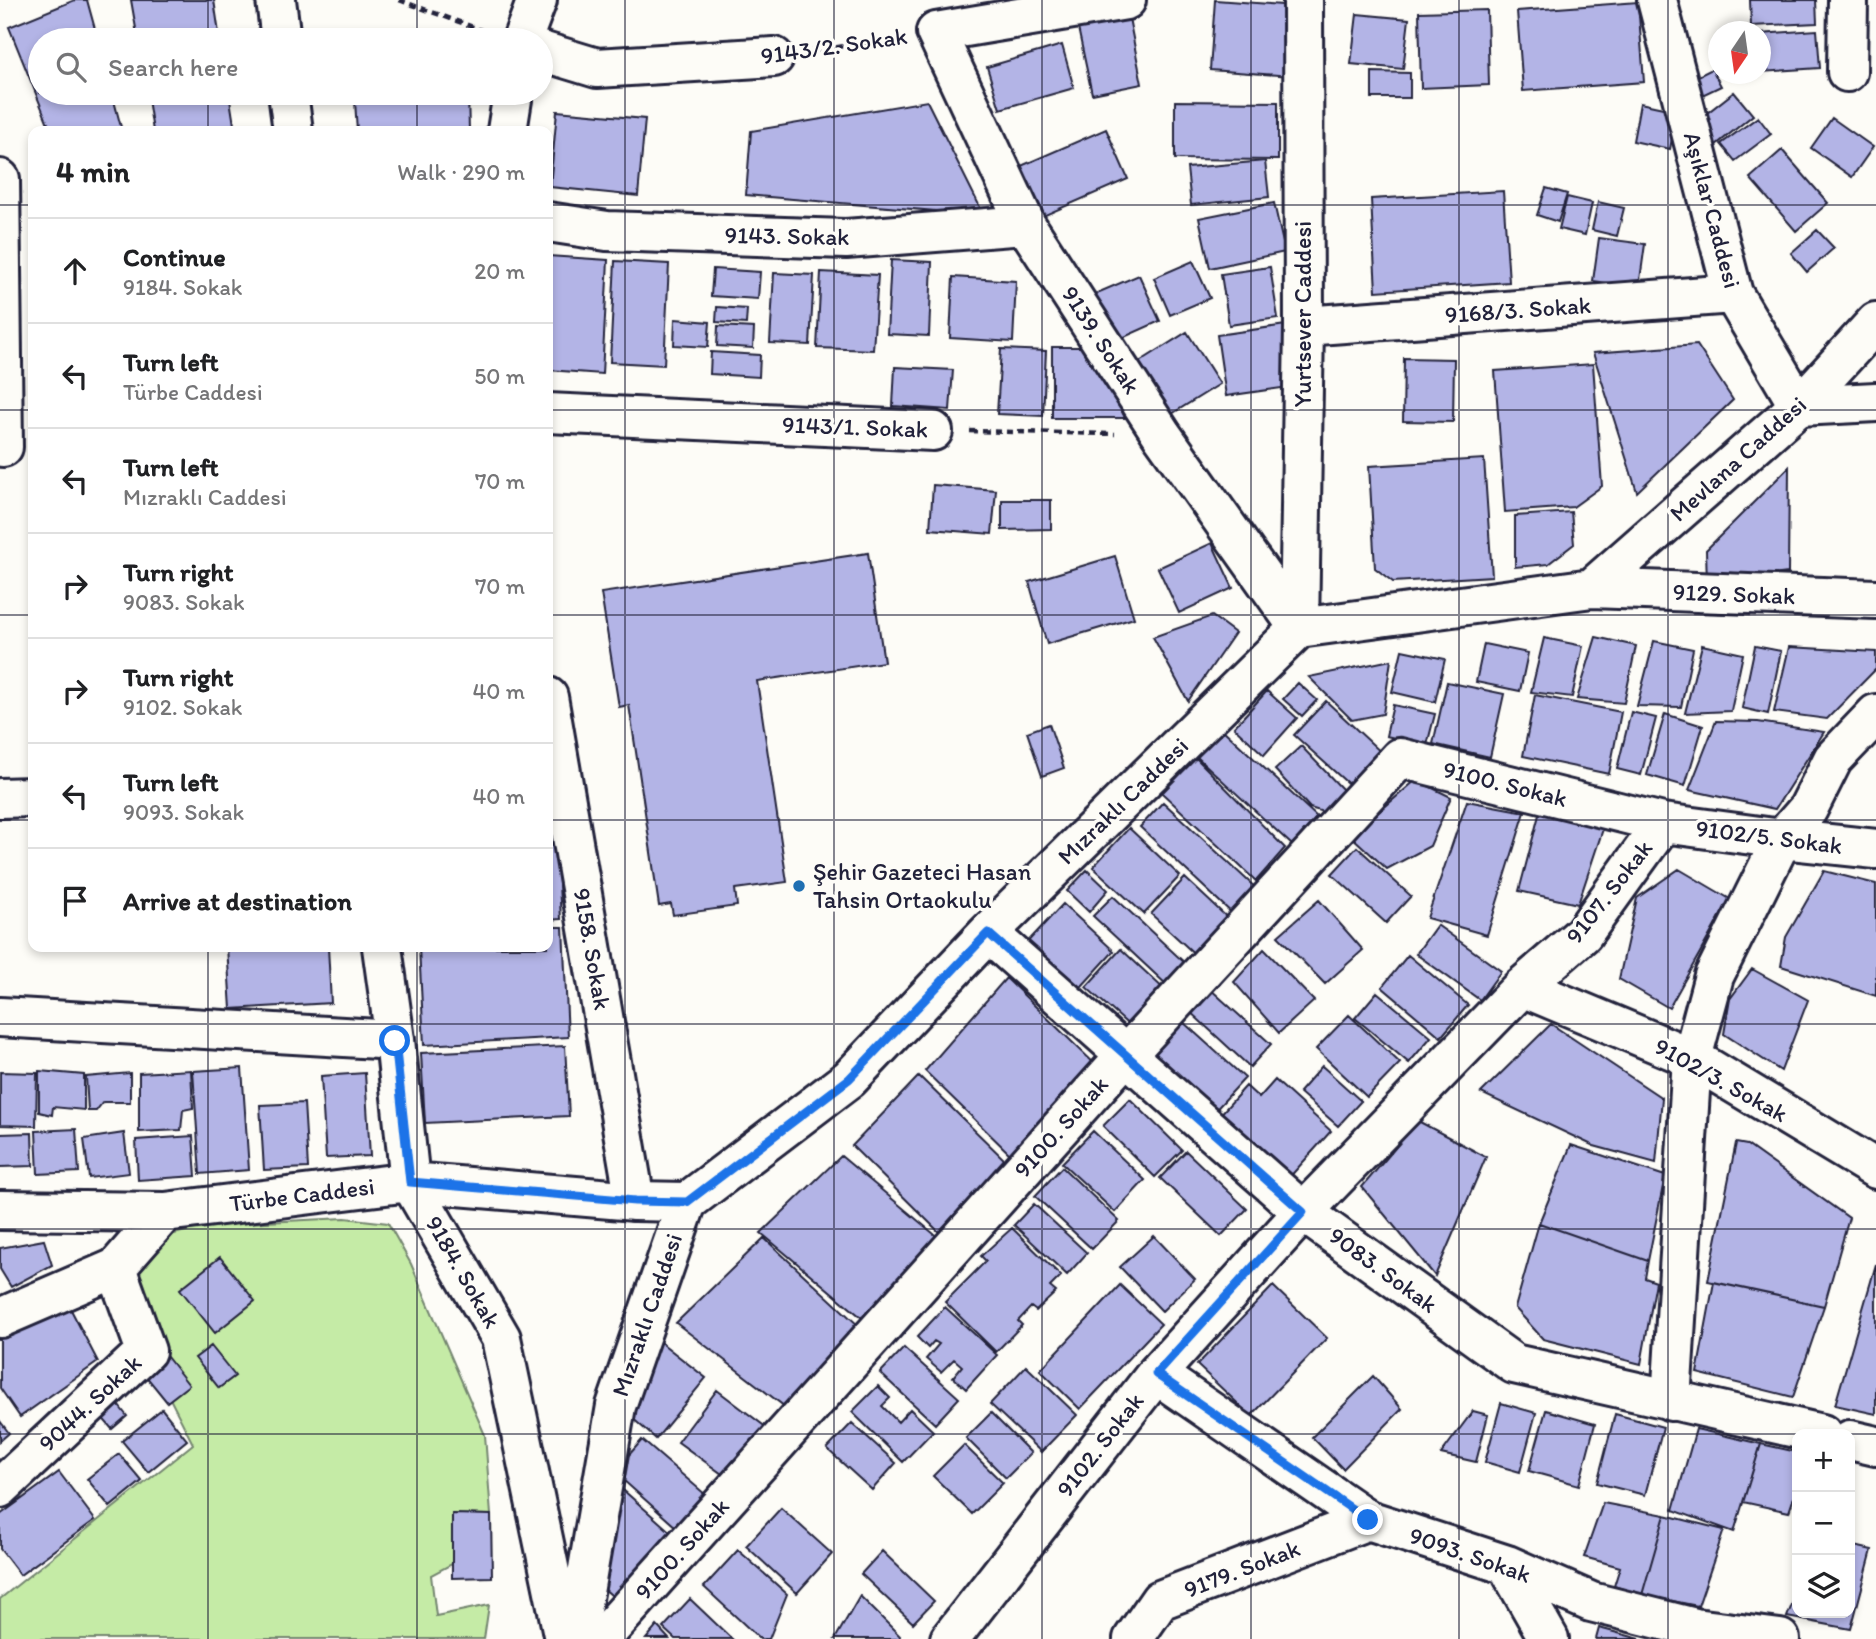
<!DOCTYPE html>
<meta charset="utf-8">
<style>
body{margin:0;font-family:Itim,sans-serif;background:#f6f6f6;color:#202124}
.controls{position:absolute;right:21px;bottom:21px;display:grid;overflow:hidden;border-radius:14px;box-shadow:0 4px 10px #0003}
.controls button{width:63px;height:63px;display:grid;place-items:center;padding:0;border:0;border-bottom:2px solid #e0e0e0;background:#fff;color:#202124;font:35px sans-serif}
.compass{position:absolute;left:1708px;top:21px;width:63px;height:63px;border-radius:50%;background:#fff;box-shadow:0 4px 10px #0003;rotate:193deg}
.stop{position:absolute;width:21px;height:21px;margin:-16px;border:5px solid #1a73e8;border-radius:50%;background:#fff}
.stop.end{background:#1a73e8;border-color:#fff;box-shadow:0 2px 7px #0008}
.list{margin:0;padding:0;list-style:none}
h2{display:flex;justify-content:space-between;align-items:center;height:91px;margin:0;padding:0 28px;font-size:30px}
h2 small{font-size:23px;font-weight:400;color:#757577}
.list li{display:grid;grid-template-columns:46px 1fr auto;gap:21px;align-items:center;box-sizing:border-box;height:105px;padding:0 28px;border-top:2px solid #e0e0e0}
.list b{display:block;font-size:26px;white-space:nowrap}
.list p{margin:0;font-size:23px;white-space:nowrap;color:#757577}
.list em{font-size:23px;font-style:normal;color:#757577}
.icon{flex:none;width:38px;height:38px;fill:none;stroke:currentColor;stroke-width:2;stroke-linecap:round;stroke-linejoin:round}
.map{position:relative;flex:none;width:1876px;height:1639px;overflow:hidden}
.search{position:absolute;background:#fff;box-shadow:0 4px 10px #0003;left:28px;top:28px;width:525px;height:77px;display:flex;align-items:center;gap:18px;box-sizing:border-box;padding:0 24px;border-radius:38px;color:#757577;font-size:26px}
.panel{position:absolute;background:#fff;box-shadow:0 4px 10px #0003;left:28px;top:126px;width:525px;height:826px;border-radius:14px}
.map>svg:first-child{display:block}
.green{fill:#c5eba6;stroke:#748670;stroke-width:2}
.building{fill:#b3b4e6;stroke:#22223b;stroke-width:2}
.lines{fill:none;stroke-linecap:round;stroke-linejoin:round}
.street-casing{stroke:#22223b;stroke-width:44}
.secondary-casing{stroke:#22223b;stroke-width:44}
.path{stroke:#22223b;stroke-width:4.5;stroke-dasharray:7 5;stroke-linecap:butt}
.street{stroke:#fdfcf7;stroke-width:38}
.secondary{stroke:#fdfcf7;stroke-width:38}
.route{stroke:#1a73e8;stroke-width:9}
.grid{fill:none;stroke:#22223b;stroke-width:2;stroke-opacity:0.55}
.poi-dot{fill:#1f6fb2;stroke:#fdfcf7;stroke-width:2.5}
.labels{text-anchor:middle;stroke-width:7;stroke-linejoin:round;paint-order:stroke}
.street-label{font-size:24px;fill:#22223b;stroke:#fdfcf7}
.poi-label{font-size:24px;fill:#22223b;stroke:#fdfcf7;text-anchor:start}
</style>
<div class="map">
<svg width="1876" height="1639" viewBox="0 0 1876 1639">
<rect width="100%" height="100%" fill="#fdfcf7"/>
<filter id="ink" filterUnits="userSpaceOnUse"><feTurbulence type="fractalNoise" baseFrequency=".0143" numOctaves="2"/><feDisplacementMap in="SourceGraphic" scale="14" xChannelSelector="R" yChannelSelector="G"/><feConvolveMatrix kernelMatrix="1 2 1 2 8 2 1 2 1" color-interpolation-filters="sRGB"/></filter>
<g filter="url(#ink)">
<path class="green" d="M345,1218L388,1223L411,1264L485,1435L491,1515L452,1514V1564L431,1575L436,1616L489,1605L484,1639H0V1599L193,1444L146,1351L127,1296L155,1239L209,1225Z"/>
<path class="building" d="M75,0H87L98,40H40V93H112L122,131H51L9,27Z
M131,0H214L220,40H138Z
M1215,0L1296,6L1291,76L1210,70Z
M1750,0H1816L1817,23L1751,26Z
M1638,2L1644,82L1523,91L1517,11Z
M1487,10L1489,85L1421,88L1419,12Z
M1357,14L1409,19L1403,69L1351,64Z
M1129,18L1142,84L1092,94L1078,28Z
M1817,30L1820,68L1760,72V34Z
M1062,45L1074,88L1000,109L987,67Z
M1712,69L1721,86L1696,98L1688,81Z
M1372,72L1410,73V98H1372Z
M1734,92L1753,115L1716,145L1697,121Z
M147,93H229L235,131H153Z
M446,93H468L469,131H357L355,101Z
M927,101L984,215L746,195L751,131Z
M1175,101L1278,102V160L1175,159Z
M1640,103L1677,111L1670,149L1633,141Z
M557,111L645,119L638,196L550,187Z
M1758,117L1771,134L1735,161L1721,144Z
M1832,118L1873,147L1852,177L1811,148Z
M1106,129L1128,179L1043,216L1021,166Z
M1782,150L1828,203L1796,231L1750,178Z
M1265,161L1269,197L1191,205L1187,168Z
M1546,188L1567,194L1558,222L1537,215Z
M1503,191L1509,282L1376,291L1371,199Z
M1567,197L1592,203L1585,235L1559,229Z
M1598,202L1624,208L1617,236L1592,230Z
M1274,203L1285,252L1210,268L1199,218Z
M1817,230L1834,248L1807,272L1791,253Z
M1599,238L1645,244L1639,287L1593,281Z
M548,256L608,260L602,374L548,370Z
M891,260L932,262L929,336L887,334Z
M615,261L669,264L664,365L610,362Z
M1193,261L1210,298L1170,315L1154,278Z
M1270,267L1278,318L1229,325L1221,274Z
M713,269L760,272L758,299L711,296Z
M821,272L878,275L873,350L817,348Z
M774,273L814,275L810,345L770,343Z
M1139,275L1160,321L1111,343L1090,296Z
M953,277L1016,281L1013,342L950,338Z
M717,307L747,309L746,324L716,322Z
M675,319L710,322L708,347L674,345Z
M1286,325L1296,386L1226,396L1217,335Z
M718,326L754,328L753,348L717,346Z
M1187,332L1220,384L1165,418L1133,366Z
M1697,345L1733,400L1637,492L1593,353Z
M1052,347H1094L1125,418H1052Z
M1001,349L1046,351L1043,416L997,414Z
M711,352L760,355L759,377L710,374Z
M1404,358L1454,359L1453,422L1403,421Z
M1593,364L1602,486L1573,507L1505,512L1495,371Z
M895,367L953,370L950,410L893,406Z
M1484,459L1492,576L1393,582L1375,568L1369,466Z
M1789,467L1788,573L1707,583L1706,550Z
M933,485L996,490L992,534L930,529Z
M1002,500H1051V529L1002,530Z
M1571,512L1574,544L1548,564L1515,567V516Z
M1212,543L1233,588L1179,613L1158,568Z
M868,553L884,662L757,681L787,882L735,889L737,906L673,915L671,904L659,906L629,705L619,707L601,593Z
M1115,556L1134,618L1047,644L1029,582Z
M1212,616L1235,633L1188,701L1153,637Z
M1596,637L1636,646L1624,703L1577,699Z
M1544,638L1583,646L1572,697L1531,692Z
M1654,641L1693,649L1681,707L1637,706Z
M1484,644L1528,653L1520,691L1476,682Z
M1702,645L1743,654L1731,711L1685,713Z
M1755,646L1781,651L1768,714L1742,708Z
M1789,647L1876,652V669L1827,719L1774,712Z
M1402,650L1445,659L1435,702L1392,692Z
M1391,660L1383,714L1352,720L1309,677Z
M1447,682L1504,694L1490,757L1433,744Z
M1298,683L1317,700L1302,716L1283,699Z
M1267,691L1297,718L1264,755L1234,727Z
M1535,695L1621,712L1609,774L1523,756Z
M1326,701L1385,756L1354,789L1294,735Z
M1393,705L1435,714L1427,745L1386,736Z
M1631,712L1656,718L1641,775L1617,769Z
M1665,714L1703,726L1685,786L1647,775Z
M1716,721L1758,722L1824,732L1775,809L1689,790Z
M1049,724L1064,768L1042,776L1027,732Z
M1222,729L1317,817L1292,845L1197,757Z
M1301,746L1345,792L1323,812L1310,808L1275,770Z
M1196,758L1285,848L1256,881L1162,793Z
M1416,780L1451,797L1430,846L1387,869L1351,836Z
M548,799H554L561,919L548,920Z
M1467,801L1525,812L1487,935L1427,918Z
M1163,802L1259,891L1235,916L1140,827Z
M1540,811L1604,826L1578,904L1519,891Z
M1129,828L1180,876L1144,914L1093,867Z
M1357,847L1411,896L1386,923L1332,874Z
M1679,869L1730,899L1669,1008L1619,979L1637,898Z
M1087,870L1108,890L1089,912L1067,891Z
M1824,871L1876,884V996L1781,966L1786,937Z
M1185,878L1232,922L1199,958L1151,914Z
M1113,896L1187,965L1168,986L1093,916Z
M1319,900L1363,950L1325,984L1278,936Z
M1063,904L1114,951L1071,998L1020,950Z
M1437,925L1501,971L1480,1000L1416,954Z
M548,927H563L568,1037L424,1045L419,947H548Z
M227,947H328L331,1003L231,1009Z
M1121,949L1167,992L1132,1028L1086,987Z
M1264,949L1314,1001L1279,1033L1234,982Z
M1408,955L1468,1005L1441,1037L1382,987Z
M1752,969L1808,1000L1781,1071L1724,1034L1730,999Z
M1006,978L1100,1069L1016,1160L925,1071Z
M1209,988L1271,1044L1250,1067L1189,1011Z
M1377,992L1431,1037L1409,1063L1355,1018Z
M1349,1015L1400,1063L1367,1097L1316,1049Z
M1182,1021L1245,1078L1210,1116L1147,1059Z
M1551,1024L1662,1098L1656,1163L1594,1146L1481,1093Z
M565,1046L569,1116L425,1123L421,1053Z
M1322,1066L1361,1101L1338,1126L1299,1092Z
M242,1068L249,1170L200,1174L193,1071Z
M191,1070L193,1108L183,1110L181,1130L139,1132V1073Z
M39,1071L84,1075V1110L53,1107L52,1115L39,1112Z
M0,1072L37,1073L36,1126L0,1125Z
M130,1073V1102H103L96,1111H88L86,1077Z
M365,1073L370,1156L326,1158L321,1076Z
M919,1076L1009,1164L941,1234L852,1146Z
M1275,1080L1331,1131L1287,1180L1218,1117L1246,1086L1259,1098Z
M1130,1099L1182,1150L1155,1177L1103,1126Z
M304,1103L308,1168L264,1170L260,1105Z
M1418,1121L1486,1157L1435,1276L1362,1187Z
M76,1129L79,1172L38,1174L36,1131Z
M1093,1131L1145,1180L1115,1212L1062,1163Z
M32,1133L33,1166L0,1167V1134Z
M124,1133L129,1173L89,1178L84,1139Z
M193,1136L196,1176L138,1180L136,1140Z
M1736,1143L1747,1145L1849,1218L1824,1306L1708,1281Z
M1571,1145L1665,1176L1648,1261L1539,1223Z
M1186,1151L1247,1209L1221,1236L1160,1178Z
M841,1156L940,1239L867,1322L761,1233Z
M1062,1167L1119,1221L1092,1249L1035,1196Z
M1034,1204L1087,1253L1067,1275L1014,1225Z
M1539,1223L1648,1261L1645,1278L1656,1282L1641,1364L1543,1339L1515,1308Z
M1012,1228L1061,1276L1050,1287L1056,1292L1036,1311L1031,1307L1018,1321L1022,1325L996,1352L945,1302L986,1261L981,1256Z
M1154,1236L1195,1279L1162,1311L1120,1267Z
M764,1238L859,1326L793,1413L676,1323Z
M44,1240L52,1265L11,1287L0,1269V1248Z
M220,1257L255,1301L215,1333L180,1289Z
M1876,1264V1414L1835,1405Z
M1714,1282L1824,1306L1793,1397L1697,1373Z
M1120,1285L1161,1324L1080,1409L1040,1370Z
M1273,1286L1327,1338L1251,1416L1197,1365Z
M67,1302L98,1362L20,1417L0,1388V1337Z
M945,1307L997,1355L966,1389L953,1377L962,1366L954,1359L941,1372L926,1359L939,1344L934,1341L928,1348L917,1337Z
M659,1341L706,1378L656,1439L630,1416Z
M211,1346L235,1376L219,1388L195,1358Z
M904,1348L959,1398L935,1424L880,1373Z
M167,1357L189,1385L167,1402L145,1375Z
M1026,1366L1077,1415L1041,1452L990,1404Z
M1373,1376L1402,1409L1343,1469L1312,1437Z
M878,1386L890,1398L882,1406L898,1422L910,1409L933,1431L903,1462L852,1412Z
M717,1390L767,1428L729,1479L678,1442Z
M115,1401L127,1416L112,1429L99,1414Z
M1501,1403L1536,1413L1520,1472L1485,1462Z
M162,1409L187,1440L148,1472L122,1441Z
M1546,1410L1595,1424L1579,1485L1529,1471Z
M1473,1411L1488,1415L1476,1462L1441,1454Z
M991,1413L1031,1453L1006,1478L966,1438Z
M1615,1414L1663,1427L1645,1495L1597,1483Z
M0,1421L9,1433L0,1441Z
M852,1423L896,1463L872,1490L827,1449Z
M1696,1429L1761,1444L1734,1532L1673,1510Z
M642,1440L706,1495L677,1528L614,1472Z
M1761,1444L1797,1452V1488L1789,1512L1743,1502Z
M964,1445L1003,1483L972,1514L933,1476Z
M119,1454L142,1481L110,1507L87,1479Z
M59,1472L95,1520L20,1575L0,1549V1515Z
M614,1482L674,1535L617,1600L595,1581Z
M1603,1503L1665,1515L1642,1595L1614,1586L1620,1567L1584,1557Z
M781,1508L832,1554L797,1593L746,1546Z
M452,1514L491,1515L492,1577L452,1578Z
M1665,1515L1724,1530L1698,1606L1642,1595Z
M1850,1545L1872,1550L1851,1629L1787,1617L1797,1592V1613H1850Z
M738,1550L787,1594L769,1639H760L704,1587Z
M882,1551L934,1601L913,1623L861,1574Z
M860,1596L900,1636L899,1639H835Z
M690,1599L732,1639H675L663,1628Z
M657,1626L669,1639H646Z
M1599,1628L1640,1639H1596Z"/>
<g class="lines">
<g class="street-casing">
<path id="street" d="M1126,0L936,32L1026,225L1162,435L1299,628
M1657,0L1733,294L1799,406L1876,402
M522,40L537,0
M541,51L597,68L774,57
M1847,72L1848,0
M507,131L513,93
M0,179L3,447
M548,222L607,231L846,239L1026,225
M1304,326L1733,294
M548,413L933,431
M548,697L635,1201
M0,798L33,797
M1522,987L1692,1058L1876,1169
M0,1017L395,1040
M1156,1374L1368,1520L1507,1565L1591,1602L1695,1628L1780,1639
M1671,1401L1692,1058L1714,976L1782,839L1808,809L1833,759L1876,714
M0,1488L146,1351L116,1268
M1507,1565L1549,1639
M601,1639L1125,1056L1400,758L1663,823L1782,839L1876,849
M950,1639L1156,1374L1303,1212L1522,987L1583,934L1663,823
M1133,1639L1160,1600L1368,1520"/>
</g>
<g class="secondary-casing">
<path id="secondary" d="M276,0L281,40
M288,93L293,131
M1592,588L1799,406L1876,322
M1299,628L1304,326L1303,0
M988,933L1303,1212L1514,1364L1822,1434
M382,947L395,1040L410,1182L501,1338L564,1639
M0,1210L165,1212L410,1182L635,1201L687,1202
M0,1318L116,1268L165,1212
M1850,1440L1876,1446
M576,1639L616,1406L687,1202L849,1079L988,933L1299,628L1592,588L1876,599"/>
</g>
<path class="path" d="M399,0L484,31
M812,51L897,38
M970,431L1115,434"/>
<use href="#street" class="street"/>
<use href="#secondary" class="secondary"/>
</g>
</g>
<g class="lines" filter="url(#ink)">
<path class="route" d="M395,1041L410,1182L635,1201L687,1202L849,1079L988,933L1303,1212L1156,1374L1368,1520"/>
</g>
<path class="grid" d="M208,0V40M417,0V40M625,0V1639M834,0V1639M1042,0V1639M1251,0V1639M1459,0V1639M1668,0V1639M208,93V131M417,93V131M0,205H33M548,205H1876M0,410H33M548,410H1876M0,615H33M548,615H1876M0,820H33M548,820H1876M208,947V1639M417,947V1639M0,1024H1876M0,1229H1876M0,1434H1876"/>
<circle class="poi-dot" cx="799" cy="886" r="7"/>
<g class="labels">
<g class="street-label">
<text transform="translate(834 46) rotate(-8)" y="8">9143/2. Sokak</text>
<text transform="translate(1712 210) rotate(75)" y="8">Aşıklar Caddesi</text>
<text transform="translate(787 236) rotate(1)" y="8">9143. Sokak</text>
<text transform="translate(1518 310) rotate(-4)" y="8">9168/3. Sokak</text>
<text transform="translate(1303 314) rotate(-90)" y="8">Yurtsever Caddesi</text>
<text transform="translate(1101 340) rotate(57)" y="8">9139. Sokak</text>
<text transform="translate(855 427) rotate(2)" y="8">9143/1. Sokak</text>
<text transform="translate(1738 459) rotate(-42)" y="8">Mevlana Caddesi</text>
<text transform="translate(1734 594) rotate(2)" y="8">9129. Sokak</text>
<text transform="translate(1505 784) rotate(14)" y="8">9100. Sokak</text>
<text transform="translate(1123 801) rotate(-44)" y="8">Mızraklı Caddesi</text>
<text transform="translate(1769 837) rotate(7)" y="8">9102/5. Sokak</text>
<text transform="translate(1609 892) rotate(-52)" y="8">9107. Sokak</text>
<text transform="translate(592 949) rotate(80)" y="8">9158. Sokak</text>
<text transform="translate(1721 1080) rotate(29)" y="8">9102/3. Sokak</text>
<text transform="translate(1061 1127) rotate(-48)" y="8">9100. Sokak</text>
<text transform="translate(302 1195) rotate(-7)" y="8">Türbe Caddesi</text>
<text transform="translate(1383 1270) rotate(36)" y="8">9083. Sokak</text>
<text transform="translate(463 1272) rotate(60)" y="8">9184. Sokak</text>
<text transform="translate(647 1315) rotate(-71)" y="8">Mızraklı Caddesi</text>
<text transform="translate(90 1403) rotate(-43)" y="8">9044. Sokak</text>
<text transform="translate(1100 1445) rotate(-52)" y="8">9102. Sokak</text>
<text transform="translate(682 1549) rotate(-48)" y="8">9100. Sokak</text>
<text transform="translate(1470 1555) rotate(19)" y="8">9093. Sokak</text>
<text transform="translate(1242 1569) rotate(-21)" y="8">9179. Sokak</text>
</g>
<g class="poi-label">
<text x="813" y="880">Şehir Gazeteci Hasan<tspan x="813" dy="28">Tahsin Ortaokulu</tspan></text>
</g>
</g>
</svg>
<div class="controls">
<button>+</button>
<button>−</button>
<button><svg class="icon" aria-label="layers" viewBox="0 0 24 24"><path d="M12 4l9 5-9 5-9-5zM3 14l9 5 9-5"/></svg></button>
</div>
<svg class="compass" viewBox="-18 -18 36 36"><path d="M0-13l5 13h-10z" fill="#e53935"/><path d="M0 13l5-13h-10z" fill="#757577"/></svg>
<div class="stop" style="left:395px;top:1041px"></div>
<div class="stop end" style="left:1368px;top:1520px"></div>
<div class="search"><svg class="icon" aria-label="search" viewBox="0 0 24 24"><circle cx="10" cy="10" r="6"/><path d="M15 15l6 6"/></svg>Search here</div>
<section class="panel">
<h2>4 min<small>Walk · 290 m</small></h2>
<ul class="list">
<li><svg class="icon" aria-label="ahead" viewBox="0 0 24 24"><path d="M12 20V5M6 11l6-6 6 6"/></svg><div><b>Continue</b><p>9184. Sokak</p></div><em>20 m</em></li>
<li><svg class="icon" aria-label="left" viewBox="0 0 24 24"><path d="M17 20v-9H6M10 6l-5 5 5 5"/></svg><div><b>Turn left</b><p>Türbe Caddesi</p></div><em>50 m</em></li>
<li><svg class="icon" aria-label="left" viewBox="0 0 24 24"><path d="M17 20v-9H6M10 6l-5 5 5 5"/></svg><div><b>Turn left</b><p>Mızraklı Caddesi</p></div><em>70 m</em></li>
<li><svg class="icon" aria-label="right" viewBox="0 0 24 24"><path d="M7 20v-9h11M14 6l5 5-5 5"/></svg><div><b>Turn right</b><p>9083. Sokak</p></div><em>70 m</em></li>
<li><svg class="icon" aria-label="right" viewBox="0 0 24 24"><path d="M7 20v-9h11M14 6l5 5-5 5"/></svg><div><b>Turn right</b><p>9102. Sokak</p></div><em>40 m</em></li>
<li><svg class="icon" aria-label="left" viewBox="0 0 24 24"><path d="M17 20v-9H6M10 6l-5 5 5 5"/></svg><div><b>Turn left</b><p>9093. Sokak</p></div><em>40 m</em></li>
<li><svg class="icon" aria-label="arrive" viewBox="0 0 24 24"><path d="M6 21V4h12l-3 4 3 4H6"/></svg><div><b>Arrive at destination</b></div></li>
</ul>
</section>
</div>
